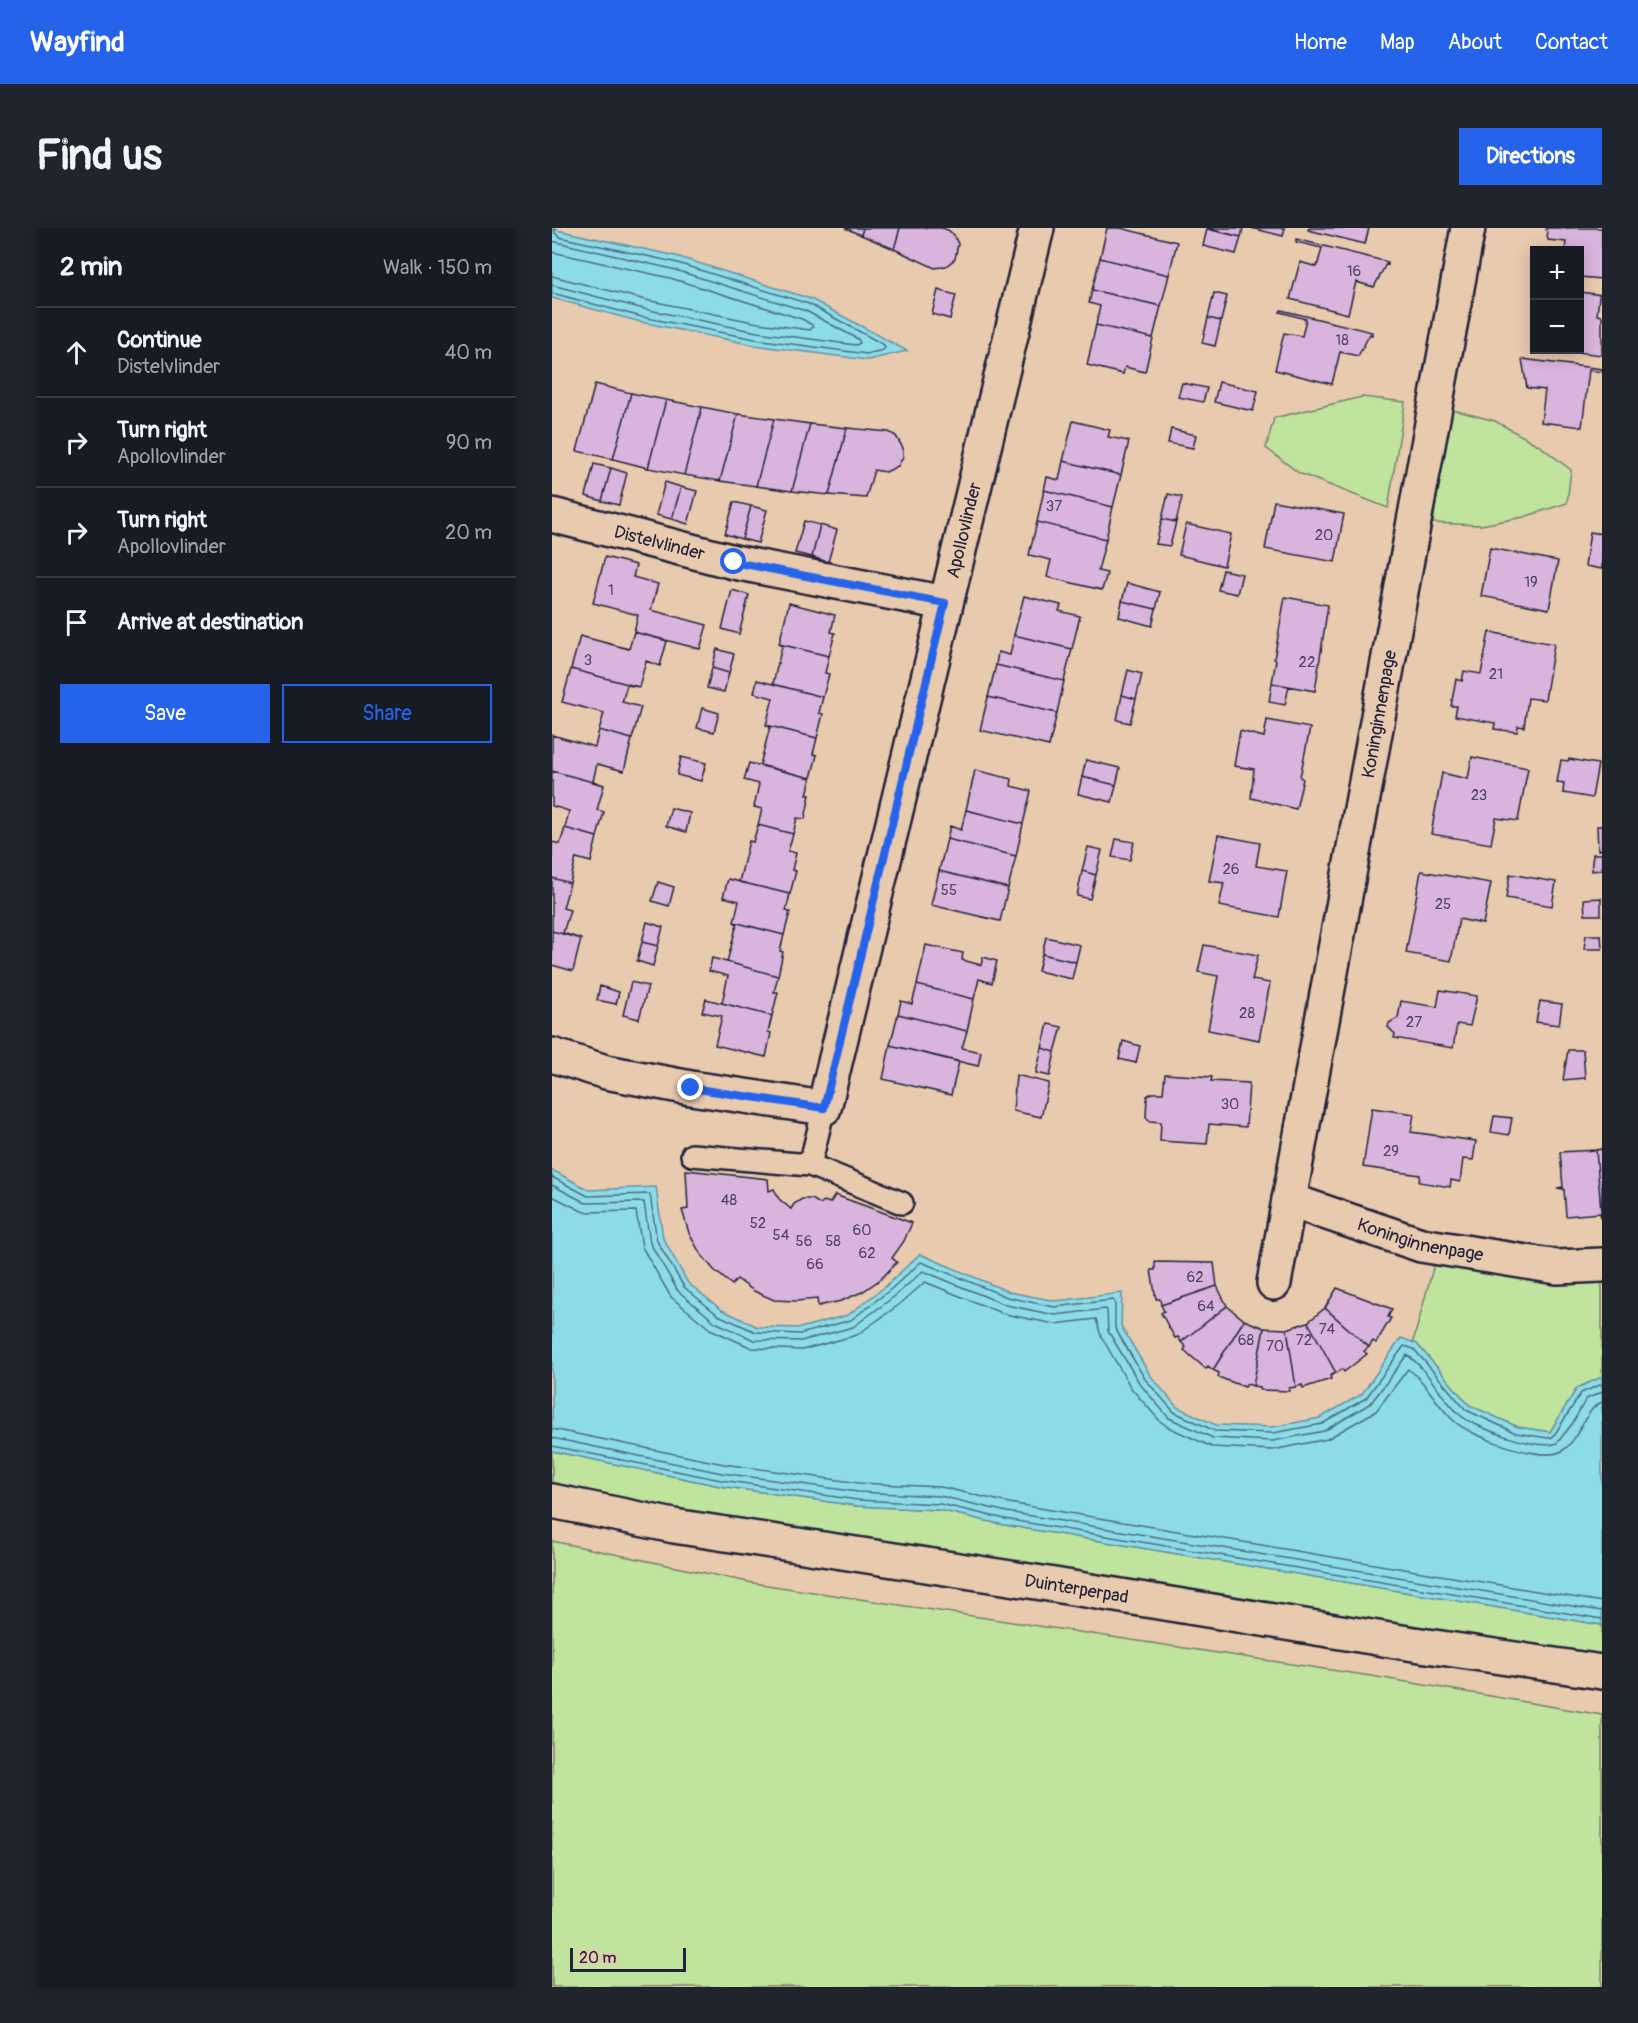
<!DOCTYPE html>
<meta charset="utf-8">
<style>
body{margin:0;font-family:Pangolin,sans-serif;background:#20242c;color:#f1f3f6}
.controls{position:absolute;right:18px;top:18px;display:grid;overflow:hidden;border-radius:0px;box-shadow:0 3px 15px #0003}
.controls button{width:54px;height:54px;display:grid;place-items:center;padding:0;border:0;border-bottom:2px solid #363941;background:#171b24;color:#f1f3f6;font:30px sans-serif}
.scale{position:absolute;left:18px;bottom:15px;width:116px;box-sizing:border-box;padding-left:6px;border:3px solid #22223b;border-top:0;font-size:16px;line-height:21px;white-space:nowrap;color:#22223b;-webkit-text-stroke:4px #e8caae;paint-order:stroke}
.stop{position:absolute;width:18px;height:18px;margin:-14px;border:4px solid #2563eb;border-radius:50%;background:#fff}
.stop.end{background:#2563eb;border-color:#fff;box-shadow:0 2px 6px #0008}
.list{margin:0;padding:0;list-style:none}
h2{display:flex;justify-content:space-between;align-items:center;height:78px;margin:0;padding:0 24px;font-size:26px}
h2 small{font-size:20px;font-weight:400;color:#9ea1a6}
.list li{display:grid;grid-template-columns:39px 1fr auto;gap:18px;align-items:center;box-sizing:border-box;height:90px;padding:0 24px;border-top:2px solid #363941}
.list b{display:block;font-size:22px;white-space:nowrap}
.list p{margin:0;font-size:20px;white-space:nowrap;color:#9ea1a6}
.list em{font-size:20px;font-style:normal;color:#9ea1a6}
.actions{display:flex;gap:12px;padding:18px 24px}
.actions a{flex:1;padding:14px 0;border:2px solid #2563eb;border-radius:0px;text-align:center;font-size:21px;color:#2563eb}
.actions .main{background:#2563eb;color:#fff}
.icon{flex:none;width:33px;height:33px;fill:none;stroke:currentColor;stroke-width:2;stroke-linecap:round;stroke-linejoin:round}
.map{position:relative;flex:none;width:1050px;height:1759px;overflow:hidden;border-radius:0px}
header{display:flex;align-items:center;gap:36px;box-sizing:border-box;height:84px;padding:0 30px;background:#2563eb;color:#fff}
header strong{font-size:28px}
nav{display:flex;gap:33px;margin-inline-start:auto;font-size:21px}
.intro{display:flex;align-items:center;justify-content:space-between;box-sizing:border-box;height:144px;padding:0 36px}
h1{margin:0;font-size:42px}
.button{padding:15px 27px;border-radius:0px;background:#2563eb;color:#fff;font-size:21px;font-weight:700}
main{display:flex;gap:36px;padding:0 36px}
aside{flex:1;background:#171b24;border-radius:0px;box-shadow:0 3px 15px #0003}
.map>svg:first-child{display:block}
.green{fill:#c0e49e;stroke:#71836c;stroke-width:1.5}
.water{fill:#8cdce8;stroke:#6292a3;stroke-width:1.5}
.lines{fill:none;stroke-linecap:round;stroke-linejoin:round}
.shore{stroke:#4c6c80;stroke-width:1.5}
.building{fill:#d9b4dd;stroke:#22223b;stroke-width:1.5}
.lane-casing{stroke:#22223b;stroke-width:26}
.street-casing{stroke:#22223b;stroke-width:38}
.lane{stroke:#e8caae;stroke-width:21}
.street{stroke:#e8caae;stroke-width:33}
.route{stroke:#2563eb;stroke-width:8}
.labels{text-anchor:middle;stroke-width:6;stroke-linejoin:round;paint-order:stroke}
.number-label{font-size:15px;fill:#504664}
.street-label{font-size:18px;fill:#22223b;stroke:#e8caae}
</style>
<header>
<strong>Wayfind</strong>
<nav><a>Home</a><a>Map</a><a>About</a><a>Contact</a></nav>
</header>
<div class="intro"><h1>Find us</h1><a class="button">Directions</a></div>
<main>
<aside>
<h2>2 min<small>Walk · 150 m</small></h2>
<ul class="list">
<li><svg class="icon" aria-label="ahead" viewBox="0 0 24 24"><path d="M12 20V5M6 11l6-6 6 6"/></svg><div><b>Continue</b><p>Distelvlinder</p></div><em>40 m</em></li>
<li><svg class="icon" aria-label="right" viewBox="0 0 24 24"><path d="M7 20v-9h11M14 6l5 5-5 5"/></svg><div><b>Turn right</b><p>Apollovlinder</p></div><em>90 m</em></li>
<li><svg class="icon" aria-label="right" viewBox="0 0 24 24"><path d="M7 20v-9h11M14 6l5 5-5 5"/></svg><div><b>Turn right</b><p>Apollovlinder</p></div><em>20 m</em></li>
<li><svg class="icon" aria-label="arrive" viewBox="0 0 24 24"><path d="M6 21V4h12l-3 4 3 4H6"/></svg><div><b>Arrive at destination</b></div></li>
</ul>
<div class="actions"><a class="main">Save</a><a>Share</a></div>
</aside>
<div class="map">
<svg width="1050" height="1759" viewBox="0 0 1050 1759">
<rect width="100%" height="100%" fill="#e8caae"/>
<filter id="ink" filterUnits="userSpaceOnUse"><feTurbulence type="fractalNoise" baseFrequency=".0167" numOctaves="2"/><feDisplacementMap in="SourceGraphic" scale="12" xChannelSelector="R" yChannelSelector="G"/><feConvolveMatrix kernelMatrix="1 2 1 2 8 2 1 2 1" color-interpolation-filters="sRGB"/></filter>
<g filter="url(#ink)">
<path class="green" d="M810,169L853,174L836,280L747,245L714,220L722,190Z
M898,181L943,193L988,218L1019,242L1015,275L972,289L929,297L881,295Z
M884,1029L973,1051L1050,1052V1149L1025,1160L998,1204L966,1199L917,1177L865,1116L861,1114Z
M0,1223L168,1258L305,1278L387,1282L452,1297L1050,1397V1435L0,1265Z
M0,1313L201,1355L819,1448L1050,1487V1759H0Z"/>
<path class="water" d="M0,1L124,28L259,71L355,123L316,132L202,117L89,94L0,70Z
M0,942L37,962L104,959L111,1010L136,1055L170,1082L206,1099L248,1100L296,1087L334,1058L368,1026L457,1064L504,1073L570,1065L569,1098L598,1147L625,1179L664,1197L721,1199L768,1190L810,1166L849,1110L865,1116L917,1177L966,1199L998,1204L1025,1160L1050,1149V1397L452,1297L387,1282L305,1278L168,1258L0,1223Z"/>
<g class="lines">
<path class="shore" d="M0,13L120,41L254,83L306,111L308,115L304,117L205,104L92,81L0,57
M0,24L118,50L250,91L260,97L261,99L258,102L206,95L94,72L0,48
M0,65L90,89L203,111L315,126L331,122L333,120L332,117L257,76L122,34L7,9L3,5L2,0
M0,949L36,968L98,966L105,1013L132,1059L166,1087L204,1104L248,1106L299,1092L338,1062L369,1034L455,1069L502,1079L561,1072L563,1075V1100L593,1151L622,1184L663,1203L721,1205L770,1196L814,1170L852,1118L862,1121L914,1182L964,1205L996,1210L1001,1209L1029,1165L1050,1156
M0,957L34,975L92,974L98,1015L126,1063L163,1094L202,1112L249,1113L301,1099L343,1068L371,1043L454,1077L503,1087L554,1081L555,1083L556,1103L588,1156L617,1190L661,1210L721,1213L772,1203L819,1175L855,1127C875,1140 889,1170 908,1187C923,1200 987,1223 1005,1215L1020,1196L1034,1171L1050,1164
M0,968L32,984L84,983L90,1019L119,1069L158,1101L200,1120L250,1122L305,1107L348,1076L373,1054L452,1086L503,1096L544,1091L549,1108L579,1160L608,1193L616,1199L660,1219L721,1222L775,1211L824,1183L856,1141C874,1153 885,1178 902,1193C918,1208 990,1235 1010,1223C1029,1211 1030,1183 1050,1174
M0,1201L172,1236L307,1255L389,1259L457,1275L1050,1374
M0,1210L170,1245L306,1264L388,1268L455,1284L1050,1383
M0,1218L169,1252L305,1272L388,1276L453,1291L1050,1391"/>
</g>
<path class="building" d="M293,0H311L309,7Z
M311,0H348L342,21L309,7Z
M348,0H389L396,2L402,7L406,16L403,31L394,38L383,40L342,21Z
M555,0H568L625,14L617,47L548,30Z
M655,0H691L689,9Z
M699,0H733L731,8Z
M757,0H817L813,16L756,2Z
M994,0H1050V51L1028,49V22H1013L1014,14L996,12Z
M655,1L689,9L684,26L651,18Z
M744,11L836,34V37L834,36L822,59L804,54L796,86L738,71L748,34L765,39L770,20L744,14Z
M548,30L617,47L609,78L540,62Z
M386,62L404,67L398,91L380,86Z
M540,62L609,78L601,110L544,97L548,78L537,75Z
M1028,64L1050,67V69H1047L1045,87L1050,88V127L1006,122H1028Z
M662,65L675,68L669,93L656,90Z
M729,82L820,104V107L818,106L806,128L788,124L780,156L723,142L732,105L750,108L754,91L728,84Z
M656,90L669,93L663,118L650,115Z
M544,97L601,110L593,144L573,139L571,146L535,137Z
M970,131L1050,141V144L1037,142L1030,199L989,194L993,162L975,160Z
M667,154L706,163L701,183L662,174Z
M630,155L655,160L651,174L626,169Z
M43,156L79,165L61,231L25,223Z
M79,165L114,172L96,240L61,231Z
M114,172L150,179L132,247L96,240Z
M150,179L186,186L168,253L132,247Z
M186,186L222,191L204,258L168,253Z
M222,191L258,196L240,263L204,258Z
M521,193L558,202L556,209L577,213L569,247L511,233Z
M258,196L295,200L277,267L240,263Z
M295,200L337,204L344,208L351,220V229L346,238L334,244L322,242L314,270L277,267Z
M619,201L644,207L641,220L616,215Z
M511,233L569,247L561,279L492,262L495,249L507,252Z
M42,236L59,240L50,273L34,268Z
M59,240L75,245L67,277L50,273Z
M113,254L129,259L120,291L104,287Z
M129,259L145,263L136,296L120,291Z
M492,262L561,279L554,311L485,294Z
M616,266L630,269L624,294L610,291Z
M722,273L792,286L783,334L713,321Z
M182,274L199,278L190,311L173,306Z
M199,278L215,282L206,315L190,311Z
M610,291L624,294L618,318L604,316Z
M252,293L268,297L260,329L243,325Z
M485,294L554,311L546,343L555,345L550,362L495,349L499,332L477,327Z
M634,296L679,306L672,338L627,327Z
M268,297L285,302L276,334L260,329Z
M1038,304L1050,306V341L1033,338Z
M938,320L1006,333L997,381L929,368Z
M53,329L84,337L81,349L106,356L99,382L155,397L148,421L82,404L86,387L41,375Z
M671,342L690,346L685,366L666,362Z
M575,355L608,364L604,381L570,373Z
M180,362L197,367L187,406L170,401Z
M472,368L509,377L507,383L528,388L520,421L462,407Z
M733,369L776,377L763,463L720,455L724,432L722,431Z
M570,373L604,381L600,398L567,389Z
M237,375L283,387L279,404L283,405L277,428L227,416Z
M82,404L115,413L108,438L94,433L87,459L19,441L28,408L77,421Z
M937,404L1002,416L993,472L976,470L972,499L966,498L965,504L942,501L943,495L903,488L905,478H899L904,451L910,453L912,443L929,446Z
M462,407L520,421L512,453L444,437L446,424L458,427Z
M227,416L277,428L273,445L277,446L271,469L221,456L230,418Z
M165,421L182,426L177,445L160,440Z
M444,437L512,453L505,485L436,469Z
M160,440L177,445L172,464L155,460Z
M19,441L87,459L75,457L70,474L89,479L80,511L47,502L52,485L10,474Z
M576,442L590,446L584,471L570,467Z
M205,452L271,469L267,485L271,486L265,510L214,497L221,470L202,465Z
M720,455L737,458L733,477L717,474Z
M570,467L584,471L578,495L565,492Z
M436,469L505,485L497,518L428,502Z
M150,480L167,485L162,504L145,500Z
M715,492L758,500L748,549L751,551L744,581L699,570L702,541L682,538L688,503L712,509Z
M214,497L265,510L261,526L265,527L259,550L208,537L218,499Z
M47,502L80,511L72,543L45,536L41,553L52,557L0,543V507L43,519Z
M129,529L154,535L149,553L125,547Z
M920,529L976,540L966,593L944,590L939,616L879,606L890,545L916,551Z
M1017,531L1046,536L1040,570L1011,565L1012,555L1005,554L1009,532L1016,533Z
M534,532L568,540L564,557L530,549Z
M197,535L259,550L255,567H258L253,591L245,590L241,606L206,597L210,581L202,579L207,556L192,552Z
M423,542L460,551L459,558L479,563L471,596L414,582Z
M0,543L52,557L45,582L52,584L45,609L13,600L17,583L0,578Z
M530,549L564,557L560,574L526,566Z
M119,580L138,585L134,604L114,598Z
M414,582L471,596L464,628L395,611L398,598L409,602Z
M206,597L241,606L236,623L244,625L240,642L244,643L238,666L187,654L197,613L201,614Z
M1045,598H1050V622H1046Z
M13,600L45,609L39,634L24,630L18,655L0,650V614L8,616Z
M666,607L708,615L704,638L735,643L727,689L667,678L672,655L657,653Z
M395,611L464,628L456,660L387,643Z
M564,611L582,614L578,632L560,629Z
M536,619L550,622L544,647L530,643Z
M1041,626H1050V642L1039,643Z
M387,643L456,660L448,693L379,677Z
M530,643L544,647L538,671L525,668Z
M869,643L939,655L931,696L907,691L899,733L854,725Z
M958,646L1004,654L1000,678L954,670Z
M0,650L18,655L11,680L18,682L11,705L29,711L0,703Z
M176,651L238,666L234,683L238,684L232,707L182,694L187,673L171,669Z
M106,654L122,659L117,678L100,673Z
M1049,670V687H1033L1032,671Z
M95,694L111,699L106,718L90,714Z
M182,694L232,707L228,723L231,724L226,748L175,734L185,696Z
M0,703L29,711L21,743L0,737Z
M1034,707H1049L1050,721H1032Z
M494,709L528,717L524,734L490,726Z
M90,714L106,718L101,738L85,733Z
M374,717L411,725L410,732L429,737L431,729L445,733L440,755L427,751L422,771L365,757Z
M652,717L706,727L700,752L718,755L707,812L656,802L666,748L646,744Z
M490,726L524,734L520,751L486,743Z
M160,730L226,748L222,764H226L220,788L170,775L176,748L157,743Z
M79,754L96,758L87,791L71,787Z
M365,757L422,771L415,803L346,786L349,773L360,776Z
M48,758L67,764L64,776L45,772Z
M888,762L925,768L918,798L905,796L901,820L842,810L843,806L836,799L837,795L846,790L849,773L885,779Z
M154,771L220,788L216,804L219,805L214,829L163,817L170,788L150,784Z
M988,773L1010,776L1007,797L984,794Z
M346,786L415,803L410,820L429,824L426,838L338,817Z
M496,796L510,799L503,824L490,820Z
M571,813L588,818L584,835L567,831Z
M338,817L407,834L399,867L331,851Z
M490,820L503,824L498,848L484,845Z
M1016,822H1031L1033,850L1011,852Z
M613,846L660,849L659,853L697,855L694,899L657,896L655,916L608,913L609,894L598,893L594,889L595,868L600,865H611Z
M464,847L497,855L489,889L461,883Z
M820,880L862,886L859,904L924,913L921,932L911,931L908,954L899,952L898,959L867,954L868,947L811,939Z
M942,888L960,890L957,907L939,904Z
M1050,921V995L1044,922Z
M1044,922L1050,995L1048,985L1014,988L1012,961L1005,960L1011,959L1008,924Z
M134,942L216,951L217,963L222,961L227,971L239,981L242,976L250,971H260L268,976L272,973L278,975L283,967L360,995L352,1013L340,1030L345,1034L329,1051L310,1064L289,1073L266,1078L265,1071L244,1073L222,1072L202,1063L185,1051L180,1057L162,1042L148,1025L137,1005L130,982L136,981Z
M603,1034L662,1035L665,1058L609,1077L608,1071H604L599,1042H603Z
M665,1058L675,1078L629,1114L626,1109L623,1110L609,1085L612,1083L609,1077Z
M785,1060L840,1081L836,1089L839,1090L824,1115L821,1113L817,1119L773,1080Z
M675,1078L692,1092L661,1142L656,1138L654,1141L632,1122L634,1119L629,1114Z
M773,1080L817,1119L812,1123L815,1126L792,1144L790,1141L784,1145L756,1094Z
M692,1092L712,1100L701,1158L695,1156L693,1159L666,1149L667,1145L661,1142Z
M756,1094L784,1145L778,1148L779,1151L751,1160L750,1157L744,1159L735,1101Z
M712,1100L735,1101L744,1159L737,1160V1163L708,1162V1159L701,1158Z"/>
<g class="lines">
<g class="lane-casing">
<path id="lane" d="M140,927L258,937L350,975
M258,937L272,880"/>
</g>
<g class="street-casing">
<g id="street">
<path id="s1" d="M916,0L737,972L869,1017L1005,1039L1050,1037"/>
<path id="s2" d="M0,287L182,334L393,375"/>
<path id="s3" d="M0,827L54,844L139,860L272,880L485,0"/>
<path d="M722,1055L737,972"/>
<path id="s4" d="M0,1273L122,1298L484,1354L862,1416L1050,1444"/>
</g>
</g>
<use href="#lane" class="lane"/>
<use href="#street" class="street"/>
</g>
</g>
<g class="lines" filter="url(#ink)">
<path class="route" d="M139,860L272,880L393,375L182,334"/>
</g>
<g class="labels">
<g class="number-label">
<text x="802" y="48">16</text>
<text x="790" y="117">18</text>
<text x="502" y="283">37</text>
<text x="772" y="312">20</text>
<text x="979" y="359">19</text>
<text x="59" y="367">1</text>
<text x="36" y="437">3</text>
<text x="755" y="439">22</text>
<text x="944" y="451">21</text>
<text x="927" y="572">23</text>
<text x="679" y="646">26</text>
<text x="397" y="667">55</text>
<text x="891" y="681">25</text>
<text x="695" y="790">28</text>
<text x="862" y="799">27</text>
<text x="678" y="881">30</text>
<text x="839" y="928">29</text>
<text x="177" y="977">48</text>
<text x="206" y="1000">52</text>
<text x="310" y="1007">60</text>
<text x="229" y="1012">54</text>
<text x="252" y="1018">56</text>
<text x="281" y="1018">58</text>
<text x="315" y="1030">62</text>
<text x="263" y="1041">66</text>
<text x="643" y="1054">62</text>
<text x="654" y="1083">64</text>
<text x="775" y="1106">74</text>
<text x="694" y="1117">68</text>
<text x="752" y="1117">72</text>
<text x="723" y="1123">70</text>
</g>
<g class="street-label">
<text dy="6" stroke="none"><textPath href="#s3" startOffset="872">Apollovlinder</textPath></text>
<text dy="6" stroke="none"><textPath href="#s2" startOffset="111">Distelvlinder</textPath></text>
<text transform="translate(827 486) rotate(-80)" y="6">Koninginnenpage</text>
<text dy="6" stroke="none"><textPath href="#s1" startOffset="1126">Koninginnenpage</textPath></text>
<text dy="6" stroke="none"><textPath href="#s4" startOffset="532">Duinterperpad</textPath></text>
</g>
</g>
</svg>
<div class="controls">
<button>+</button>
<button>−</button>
</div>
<div class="scale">20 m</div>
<div class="stop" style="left:182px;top:334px"></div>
<div class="stop end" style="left:139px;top:860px"></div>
</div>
</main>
